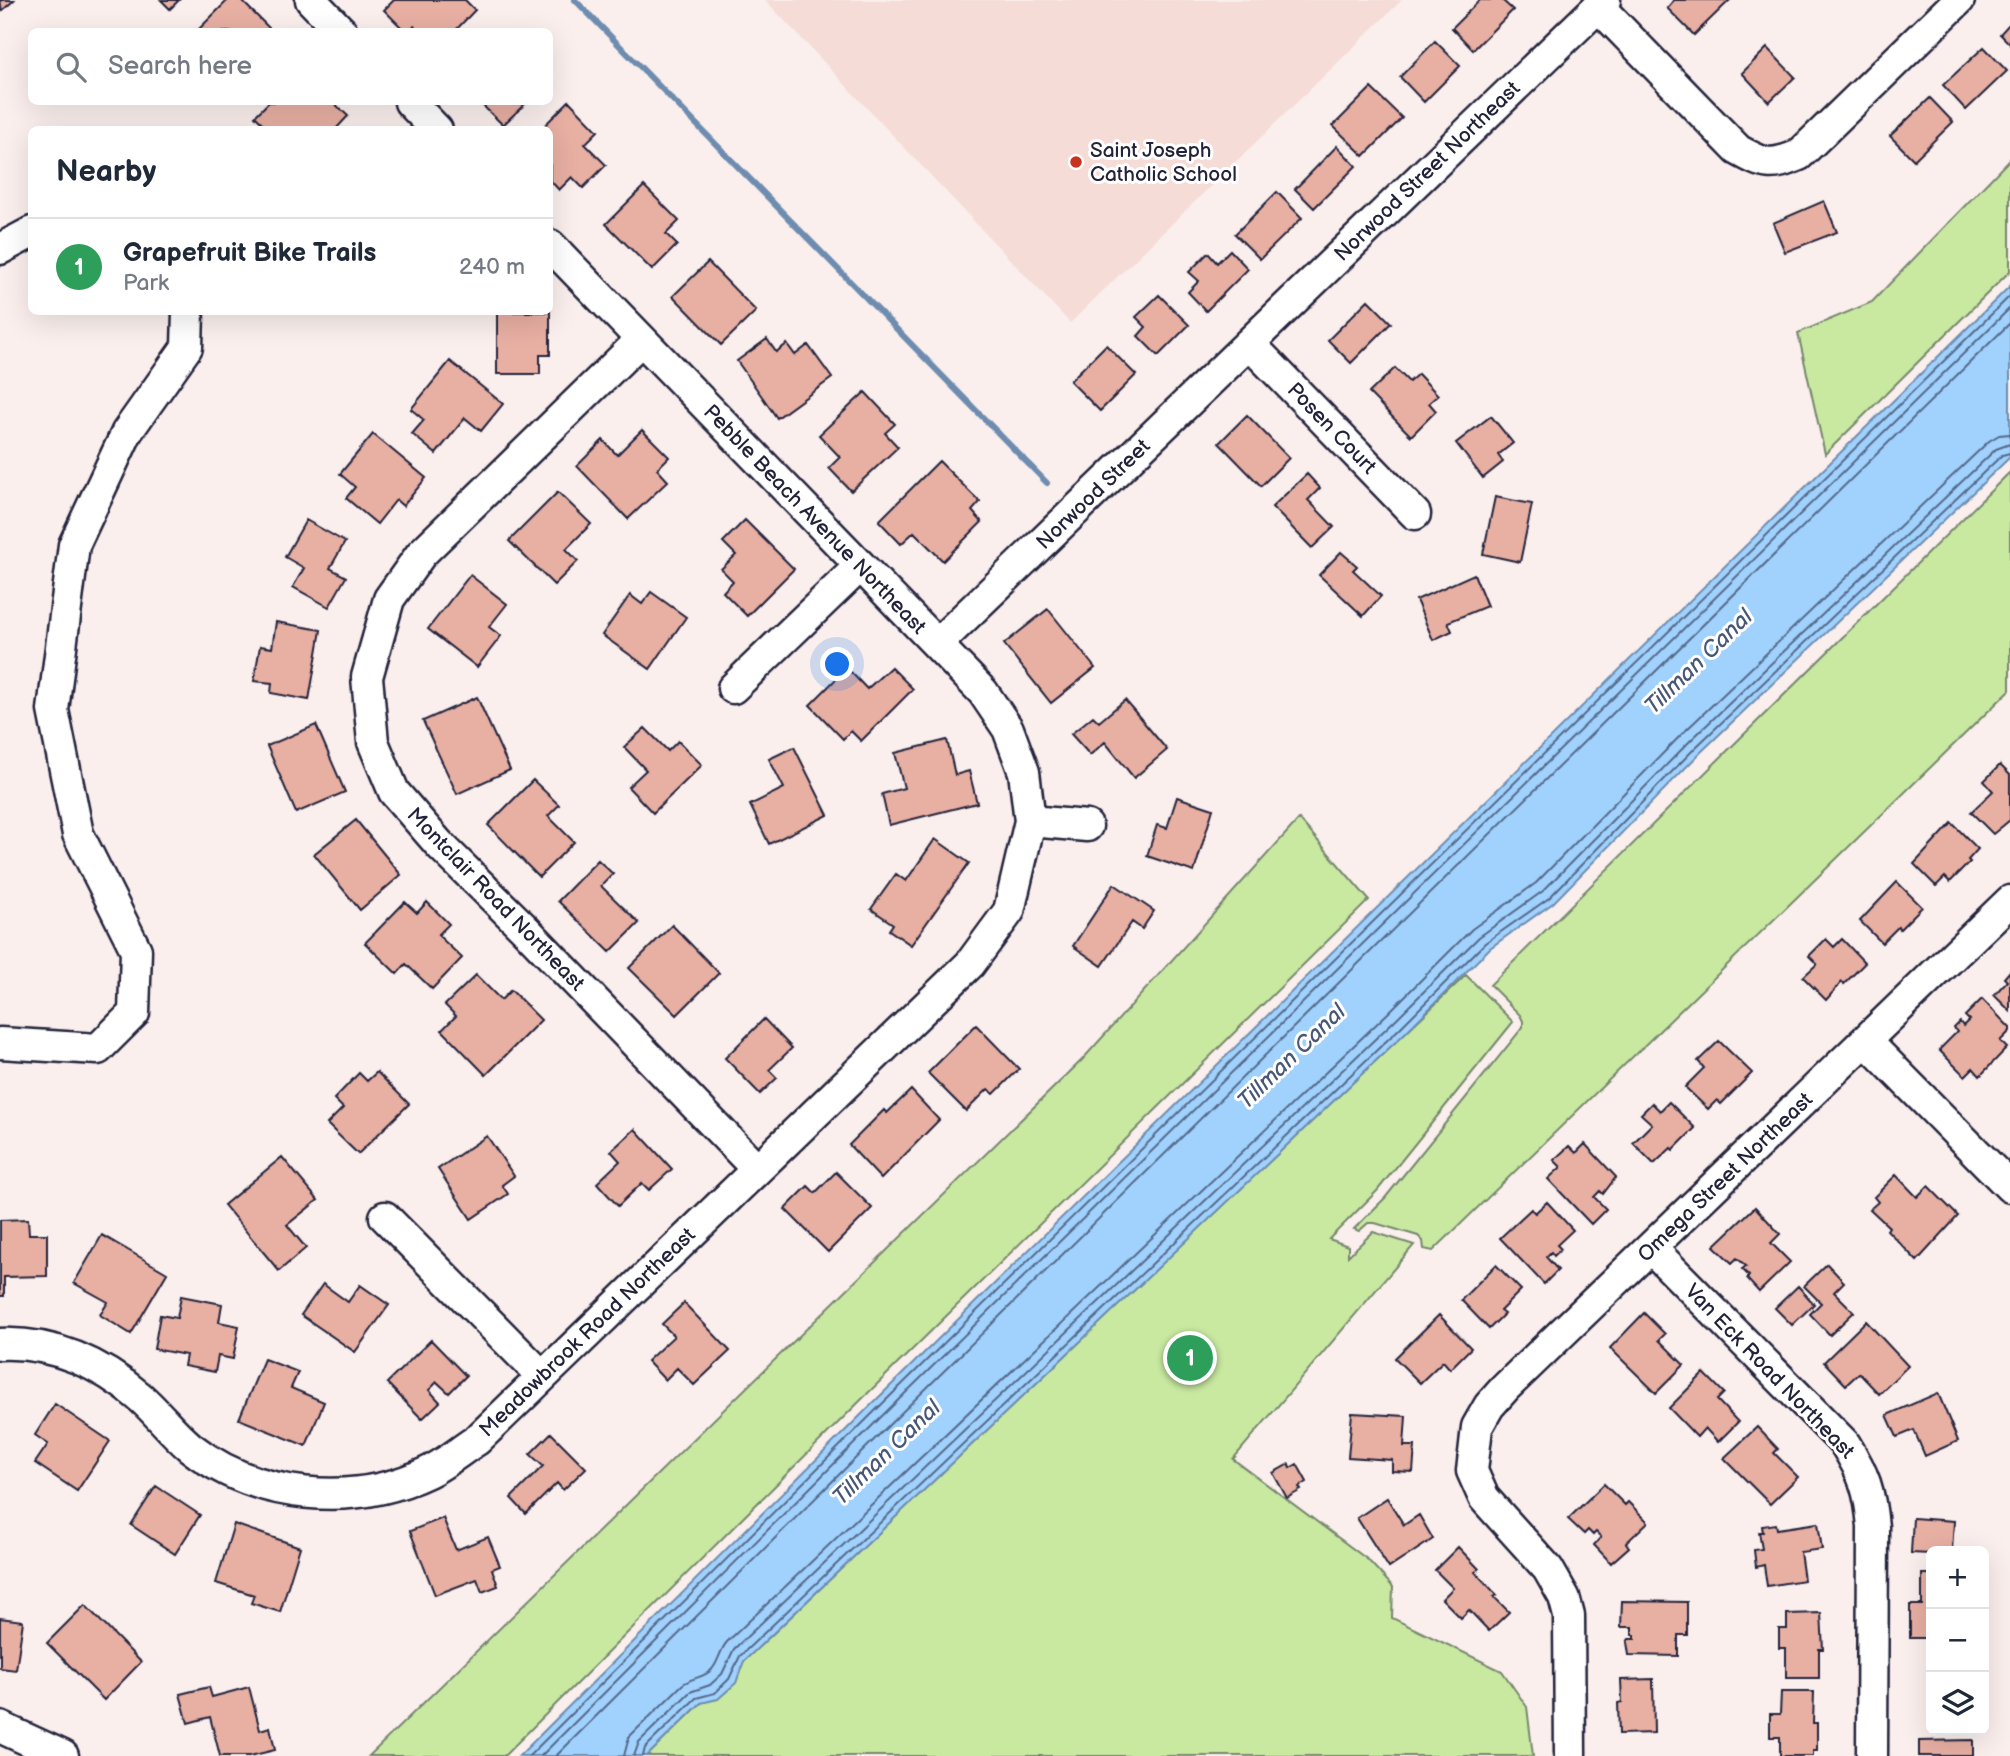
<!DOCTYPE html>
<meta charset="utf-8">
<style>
body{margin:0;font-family:"Balsamiq Sans",sans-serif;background:#f2f2f3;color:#1f2937}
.controls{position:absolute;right:21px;bottom:21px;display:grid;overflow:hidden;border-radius:10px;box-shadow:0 7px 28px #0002}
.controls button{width:63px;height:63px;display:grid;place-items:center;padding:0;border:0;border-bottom:2px solid #e0e1e3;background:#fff;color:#1f2937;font:35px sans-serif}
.you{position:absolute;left:838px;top:665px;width:24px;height:24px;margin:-18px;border:5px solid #fff;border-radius:50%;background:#1a73e8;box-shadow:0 0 0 10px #1a73e833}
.badge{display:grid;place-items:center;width:46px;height:46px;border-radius:50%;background:#c8321e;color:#fff;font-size:23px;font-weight:700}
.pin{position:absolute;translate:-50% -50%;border:4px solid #fff;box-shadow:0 2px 7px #0006}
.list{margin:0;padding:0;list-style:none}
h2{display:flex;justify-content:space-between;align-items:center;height:91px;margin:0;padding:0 28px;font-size:30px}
h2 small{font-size:23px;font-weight:400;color:#747a83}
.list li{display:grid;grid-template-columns:46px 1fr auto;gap:21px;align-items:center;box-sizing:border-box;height:98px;padding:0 28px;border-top:2px solid #e0e1e3}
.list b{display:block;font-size:26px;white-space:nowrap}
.list p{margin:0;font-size:23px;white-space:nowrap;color:#747a83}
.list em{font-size:23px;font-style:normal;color:#747a83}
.icon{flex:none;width:38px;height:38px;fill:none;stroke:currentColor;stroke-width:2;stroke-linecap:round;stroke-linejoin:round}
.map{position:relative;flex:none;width:2010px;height:1756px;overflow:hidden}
.search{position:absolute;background:#fff;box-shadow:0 7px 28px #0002;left:28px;top:28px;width:525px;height:77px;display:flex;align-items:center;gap:18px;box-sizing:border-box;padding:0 24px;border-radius:10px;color:#747a83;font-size:26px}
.panel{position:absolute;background:#fff;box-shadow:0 7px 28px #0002;left:28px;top:126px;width:525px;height:189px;border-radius:10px}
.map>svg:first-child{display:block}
.built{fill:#f5dcd7}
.green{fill:#c9e9a1;stroke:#76866e;stroke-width:2}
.water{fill:#a0d2fd;stroke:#6e8caf;stroke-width:2}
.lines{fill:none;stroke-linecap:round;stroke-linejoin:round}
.shore{stroke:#546889;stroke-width:2}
.stream{stroke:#6e8caf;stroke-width:6}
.building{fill:#e8afa3;stroke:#22223b;stroke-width:2}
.minor-casing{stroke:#22223b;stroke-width:35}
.minor{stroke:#fff;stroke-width:30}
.poi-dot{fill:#c8321e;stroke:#fff;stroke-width:2.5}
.labels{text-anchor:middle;stroke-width:6;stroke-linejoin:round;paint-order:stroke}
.poi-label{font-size:21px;fill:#22223b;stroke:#fff;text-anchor:start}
.street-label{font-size:21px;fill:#22223b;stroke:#fff}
.water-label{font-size:23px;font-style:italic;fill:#485775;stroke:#fff}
</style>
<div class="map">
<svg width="2010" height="1756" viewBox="0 0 2010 1756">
<rect width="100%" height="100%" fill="#faefed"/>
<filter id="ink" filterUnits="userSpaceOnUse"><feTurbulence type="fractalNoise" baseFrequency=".0143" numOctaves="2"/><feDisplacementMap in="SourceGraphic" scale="14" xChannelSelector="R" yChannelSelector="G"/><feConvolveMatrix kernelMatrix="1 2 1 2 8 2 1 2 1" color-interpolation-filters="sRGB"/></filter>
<g filter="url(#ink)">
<path class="built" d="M765,0H1402L1070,323Z"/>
<path class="green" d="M2010,159V271L1825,454L1798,333L1872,302Z
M2010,472V690L1433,1251L1424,1249L1423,1241L1418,1236L1375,1223H1368L1359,1231L1354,1229L1385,1198L1523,1027V1021L1520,1015L1490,985Z
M1299,819L1369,900L863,1398L504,1756H369L1082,1060Z
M1466,975L1513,1022L1377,1191L1329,1239L1348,1246V1256L1373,1232L1414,1245L1233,1459L1368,1560L1393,1587L1392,1618L1502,1671L1527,1707L1533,1756H647L744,1661Z"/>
<path class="water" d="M2010,286V457L1701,752L1553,903L1490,948L1405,1033L744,1661L736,1683L718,1699L701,1703L647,1756H519L870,1406Z"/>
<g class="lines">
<path class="shore" d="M529,1756L875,1411L2010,296
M541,1756L881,1417L2010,308
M556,1756L889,1425L2010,323
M624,1756L629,1737L682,1685C691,1677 706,1678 713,1668C719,1660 720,1650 727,1642L1387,1014L1472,929L1536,883L1682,734L1989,441L1999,435L2010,434
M634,1756L639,1742L690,1692L710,1685L722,1674L734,1649L1394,1021L1479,937L1543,891L1690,741L1996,449L2010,444
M643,1756L645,1748L696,1698L715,1693L729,1679L740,1656L1400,1028L1485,943L1549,898L1696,747L2002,455L2010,453"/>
<path class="stream" d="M575,0L1047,483"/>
</g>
<path class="building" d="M0,0H14L2,11Z
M161,0H179L170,9Z
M228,0H241L273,32H196Z
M394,0H465L475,10L454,32H419L414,26L406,32L384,10Z
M1480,0H1502L1513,10L1473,50L1452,28Z
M1674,0H1730L1694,35L1667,8Z
M2010,23V44L2000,34Z
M1435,41L1460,66L1424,102L1400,77Z
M1984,47L2007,71L1966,110L1943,85Z
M1767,48L1795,77L1769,102L1742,73Z
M1371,88L1402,118L1364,156L1333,126Z
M1930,98L1953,122L1914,160L1890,136Z
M569,101L598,131L585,144L606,165L583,188L572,177L559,190L550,180V130H540Z
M269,102H333L348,116L335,130H269L255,116Z
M479,102H527L503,125Z
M1337,146L1356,166L1314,208L1295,189Z
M644,186L679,221L666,234L677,245L652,270L606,224Z
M1277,192L1302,218L1260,259L1235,234Z
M1824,201L1837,232L1785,252L1773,223Z
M1230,250L1248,269L1206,311L1188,292L1199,281L1189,272L1208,253L1217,263Z
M708,262L756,311L721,345L673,296Z
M1159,295L1189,325L1158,356L1138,336L1146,327L1136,317Z
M550,299V355H540V374H497V312H550Z
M1368,300L1391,323L1351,363L1328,340Z
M767,339L776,352L787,344L795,355L808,345L832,378L777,418L737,361Z
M1106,345L1136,375L1100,411L1070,381Z
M450,361L503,404L481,431L465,418L436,454L412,434L424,420L411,409Z
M1395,368L1409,382L1418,374L1438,395L1429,403L1436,411L1411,436L1369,393Z
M865,392L895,424L885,433L898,447L851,491L829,468L840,457L819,435Z
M1247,415L1289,458L1261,486L1219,443Z
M1491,416L1513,443L1498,455L1503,462L1483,478L1456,443Z
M642,430L669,457L657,469L668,481L628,519L577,466L603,440L617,455Z
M373,434L426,478L403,506L396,500L377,524L346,498L355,487L340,474Z
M939,461L980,502L972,511L982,522L943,561L914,532L901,544L879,521Z
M1307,474L1320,488L1308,500L1334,527L1312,548L1272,507Z
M558,492L591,524L566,549L578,561L554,585L509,541Z
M1495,497L1532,504L1520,562L1483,554Z
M306,520L345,542L330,568L346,577L329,607L293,587L304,568L285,557Z
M745,520L794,569L747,616L723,592L733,581L721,569L736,555L723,542Z
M1341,552L1357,566L1353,570L1381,596L1363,616L1319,575Z
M1474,574L1487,606L1448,622L1452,631L1433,640L1416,600Z
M470,575L507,604L489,627L501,636L477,667L428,629Z
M651,592L686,617L650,669L602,635L630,595L642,604Z
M1048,609L1095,668L1051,703L1004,644Z
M276,622L321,630L309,700L271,693L272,683L254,681L260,646L272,648Z
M891,667L913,689L861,741L851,731L843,739L810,705L847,668L867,689Z
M477,697L510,770L457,794L423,721Z
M1125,700L1167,750L1134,778L1105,742L1090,755L1071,734L1093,716L1099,722Z
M316,725L345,792L296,813L267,746Z
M645,728L668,751L678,741L702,765L653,813L628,787L646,770L624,747Z
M947,740L955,775L969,771L977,803L889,825L882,794L904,788L895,753Z
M794,747L828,815L769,844L750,805L784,788L769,759Z
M2000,765L2010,775V820L1993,834L1971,812L1993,791L1984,781Z
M533,780L559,805L548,816L574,842L539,877L488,825Z
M1177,797L1213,809L1194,872L1147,856L1157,825L1167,828Z
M356,820L401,875L360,910L314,854Z
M1952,823L1978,849L1968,860L1970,862L1950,882L1945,877L1936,886L1914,864Z
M935,839L969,863L911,945L889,930L893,924L871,909L896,874L906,881Z
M598,860L613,874L601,886L639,923L610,952L558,901Z
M1897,882L1922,907L1900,929L1898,927L1882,943L1860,921Z
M1114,884L1154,911L1142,929L1132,922L1102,966L1073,946Z
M405,902L417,913L427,902L449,924L438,935L462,958L432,989L406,964L397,974L365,943Z
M672,925L719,973L677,1015L629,968Z
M1826,939L1834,947L1842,939L1865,963L1844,984L1842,982L1826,1000L1803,977L1817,964L1809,956Z
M2010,971V1011L1994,995L2007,981L2004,978Z
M476,975L501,1000L511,990L541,1020L486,1075L442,1030L456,1016L445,1005Z
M1982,999L2010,1028V1031L2000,1041L2007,1048L1980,1076L1973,1068L1965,1076L1939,1050L1957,1032L1954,1028L1960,1022L1963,1026L1969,1020L1965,1016Z
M764,1019L792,1048L769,1070L777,1078L760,1094L725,1058Z
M976,1025L1019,1069L994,1094L988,1089L966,1111L928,1073Z
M1719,1041L1752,1073L1721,1104L1717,1100L1708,1109L1685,1087L1704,1068L1698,1061Z
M377,1072L409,1104L358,1154L327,1124L343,1108L334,1099L359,1073L367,1081Z
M911,1090L939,1120L881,1179L849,1145L884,1110L887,1113Z
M1669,1102L1695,1128L1673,1150L1671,1148L1654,1164L1633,1143L1652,1124L1641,1114L1652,1103L1660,1111Z
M635,1129L672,1169L649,1190L642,1183L618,1206L597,1183L620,1161L611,1151Z
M487,1136L514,1176L502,1185L508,1194L471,1219L438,1169Z
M1585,1144L1616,1177L1603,1194L1600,1191L1594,1197L1606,1209L1591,1224L1548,1179L1561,1167L1554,1160L1569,1146L1576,1153Z
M282,1157L318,1200L287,1225L306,1248L279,1271L224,1205Z
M836,1172L872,1208L828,1252L785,1209L808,1186L815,1193Z
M1896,1175L1917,1197L1928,1186L1958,1216L1917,1261L1887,1230L1889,1227L1870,1209L1878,1202L1874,1197Z
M1547,1202L1573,1230L1557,1245L1561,1249L1554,1256L1551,1252L1546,1257L1558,1270L1544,1284L1500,1238L1531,1209L1535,1213Z
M1755,1207L1780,1234L1771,1243L1790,1262L1759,1292L1747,1279L1749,1276L1742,1269L1746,1266L1737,1258L1732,1263L1714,1246Z
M28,1219L29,1234H47V1276L4,1277V1296H0V1220Z
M102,1235L167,1273L131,1334L100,1315L108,1302L74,1283Z
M1827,1264L1844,1282L1834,1292L1854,1312L1830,1335L1810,1314L1821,1303L1804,1286Z
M1496,1265L1521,1290L1500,1311L1504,1314L1489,1329L1461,1300Z
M323,1284L348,1302L360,1285L389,1305L355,1352L301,1315Z
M1798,1286L1814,1304L1792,1325L1775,1308Z
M181,1296L222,1304L219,1322L239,1326L233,1359L218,1356L215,1372L184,1366L186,1355L154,1349L160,1315L177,1318Z
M684,1303L730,1351L694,1385L677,1368L665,1380L647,1361L674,1336L662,1324Z
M1644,1313L1665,1334L1659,1340L1684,1365L1656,1393L1610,1348Z
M1439,1315L1471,1348L1450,1369L1443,1361L1420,1383L1395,1358Z
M1866,1321L1908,1366L1879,1394L1859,1373L1846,1385L1824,1362Z
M431,1340L466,1376L449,1393L437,1382L429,1390L440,1402L422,1419L387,1383Z
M264,1359L298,1372L291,1388L324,1402L306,1446L239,1419Z
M1704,1373L1724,1393L1717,1400L1738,1422L1718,1442L1705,1428L1697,1437L1669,1408Z
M1938,1393L1958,1441L1925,1456L1914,1430L1897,1437L1887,1415Z
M55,1404L110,1441L77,1491L35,1463L48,1444L35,1435Z
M1352,1413L1406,1416L1404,1446H1415L1413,1472L1392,1471V1460L1348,1457Z
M1757,1427L1778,1449L1774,1453L1798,1477L1770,1504L1724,1458Z
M551,1433L586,1468L563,1490L557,1483L526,1514L511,1498L543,1466L530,1454Z
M1289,1464L1290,1468L1297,1464L1307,1482L1299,1487L1301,1490L1287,1498L1273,1473Z
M1604,1484L1625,1505L1628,1502L1648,1522L1626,1543L1629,1547L1611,1563L1594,1545L1601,1537L1596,1532L1593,1535L1588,1530L1584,1534L1568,1519Z
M156,1486L200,1515L175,1554L131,1525Z
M1387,1498L1404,1525L1419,1515L1433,1539L1389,1568L1357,1518Z
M443,1518L456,1550L488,1537L500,1566L492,1569L498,1586L482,1592L477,1579L435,1595L410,1531Z
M1913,1518L1954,1521L1952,1551H1931V1554L1911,1553Z
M1818,1523L1822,1549L1800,1552L1804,1580L1767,1586L1764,1565L1756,1567L1754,1550L1762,1549L1759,1532H1763L1762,1526L1776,1524L1777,1529Z
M234,1524L300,1547L280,1612L251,1603L254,1595L216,1583Z
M1458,1547L1479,1569L1475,1572L1497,1595L1494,1597L1509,1612L1489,1631L1469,1610L1461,1618L1442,1599L1453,1588L1435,1570Z
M1922,1574H1931V1638H1910V1605H1922Z
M1622,1601L1687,1602V1635H1678V1656L1629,1655L1627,1642L1629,1639H1635V1635H1632V1627H1621Z
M85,1605L141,1662L104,1700L47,1643Z
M1821,1613L1823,1649H1819V1678H1786V1648H1779V1629H1787V1614Z
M0,1618L23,1621L16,1670L0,1668Z
M1653,1679L1654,1733L1619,1734L1618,1703L1622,1702L1621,1680Z
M209,1687L212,1697L249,1687L260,1730L270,1727L275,1750L250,1756H220L210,1717L188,1723L180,1694Z
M1781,1692H1814L1813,1723H1817V1751H1813V1756H1780V1737H1770V1714H1780Z
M1973,1740V1756H1919V1741Z"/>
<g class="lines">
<g class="minor-casing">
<path id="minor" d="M311,0L342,32
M1598,6L1738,150C1765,165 1771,167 1799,155L1959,0
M410,102L437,130
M0,249L32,232
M641,340L421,554L389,599L367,677L373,742L394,792L439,844L525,929L756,1168
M1249,343L1415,514
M937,644L1605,0
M733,688L860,566
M1030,821L1087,826
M1866,1041L2010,1187
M0,1043L98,1049L134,1013L136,950L78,834L53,710L74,545L127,432L187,347L188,312
M385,1217L542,1376
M1651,1248L1845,1444C1864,1474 1870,1491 1873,1527L1872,1756
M0,1344C53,1342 101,1364 141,1398C158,1413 172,1432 190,1447C256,1499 353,1508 428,1472C445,1464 461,1450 477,1440L970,964L1009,911L1030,821L1024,772L1008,729L983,692L550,245
M0,1727L63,1756
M1570,1756L1569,1616L1564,1597L1548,1569L1484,1498L1472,1471L1477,1427L1489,1406L1505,1388L2010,901"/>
</g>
<use href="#minor" class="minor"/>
</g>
</g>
<circle class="poi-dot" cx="1076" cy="162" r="7"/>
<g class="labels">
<g class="poi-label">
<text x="1090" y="157">Saint Joseph<tspan x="1090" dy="24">Catholic School</tspan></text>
</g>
<g class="street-label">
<text transform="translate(1427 171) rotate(-44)" y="7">Norwood Street Northeast</text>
<text transform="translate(1332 428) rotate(46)" y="7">Posen Court</text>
<text transform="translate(1093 494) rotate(-44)" y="7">Norwood Street</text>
<text transform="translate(815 519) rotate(46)" y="7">Pebble Beach Avenue Northeast</text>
<text transform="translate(496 899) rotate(46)" y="7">Montclair Road Northeast</text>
<text transform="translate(1725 1177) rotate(-44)" y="7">Omega Street Northeast</text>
<text transform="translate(587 1332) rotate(-44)" y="7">Meadowbrook Road Northeast</text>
<text transform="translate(1770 1371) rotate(46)" y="7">Van Eck Road Northeast</text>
</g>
<g class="water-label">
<text transform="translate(1698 661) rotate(-44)" y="8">Tillman Canal</text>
<text transform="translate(1291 1056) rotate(-44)" y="8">Tillman Canal</text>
<text transform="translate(886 1452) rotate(-44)" y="8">Tillman Canal</text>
</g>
</g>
</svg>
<div class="controls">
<button>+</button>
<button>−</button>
<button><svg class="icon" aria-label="layers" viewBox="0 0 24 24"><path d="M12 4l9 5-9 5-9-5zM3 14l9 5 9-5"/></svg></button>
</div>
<div class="you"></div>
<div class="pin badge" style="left:1190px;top:1358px;background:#2e9e5b">1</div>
<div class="search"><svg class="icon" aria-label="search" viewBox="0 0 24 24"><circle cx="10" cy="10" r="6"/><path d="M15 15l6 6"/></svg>Search here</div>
<section class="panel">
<h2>Nearby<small></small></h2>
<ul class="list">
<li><span class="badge" style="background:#2e9e5b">1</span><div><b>Grapefruit Bike Trails</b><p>Park</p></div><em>240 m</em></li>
</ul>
</section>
</div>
